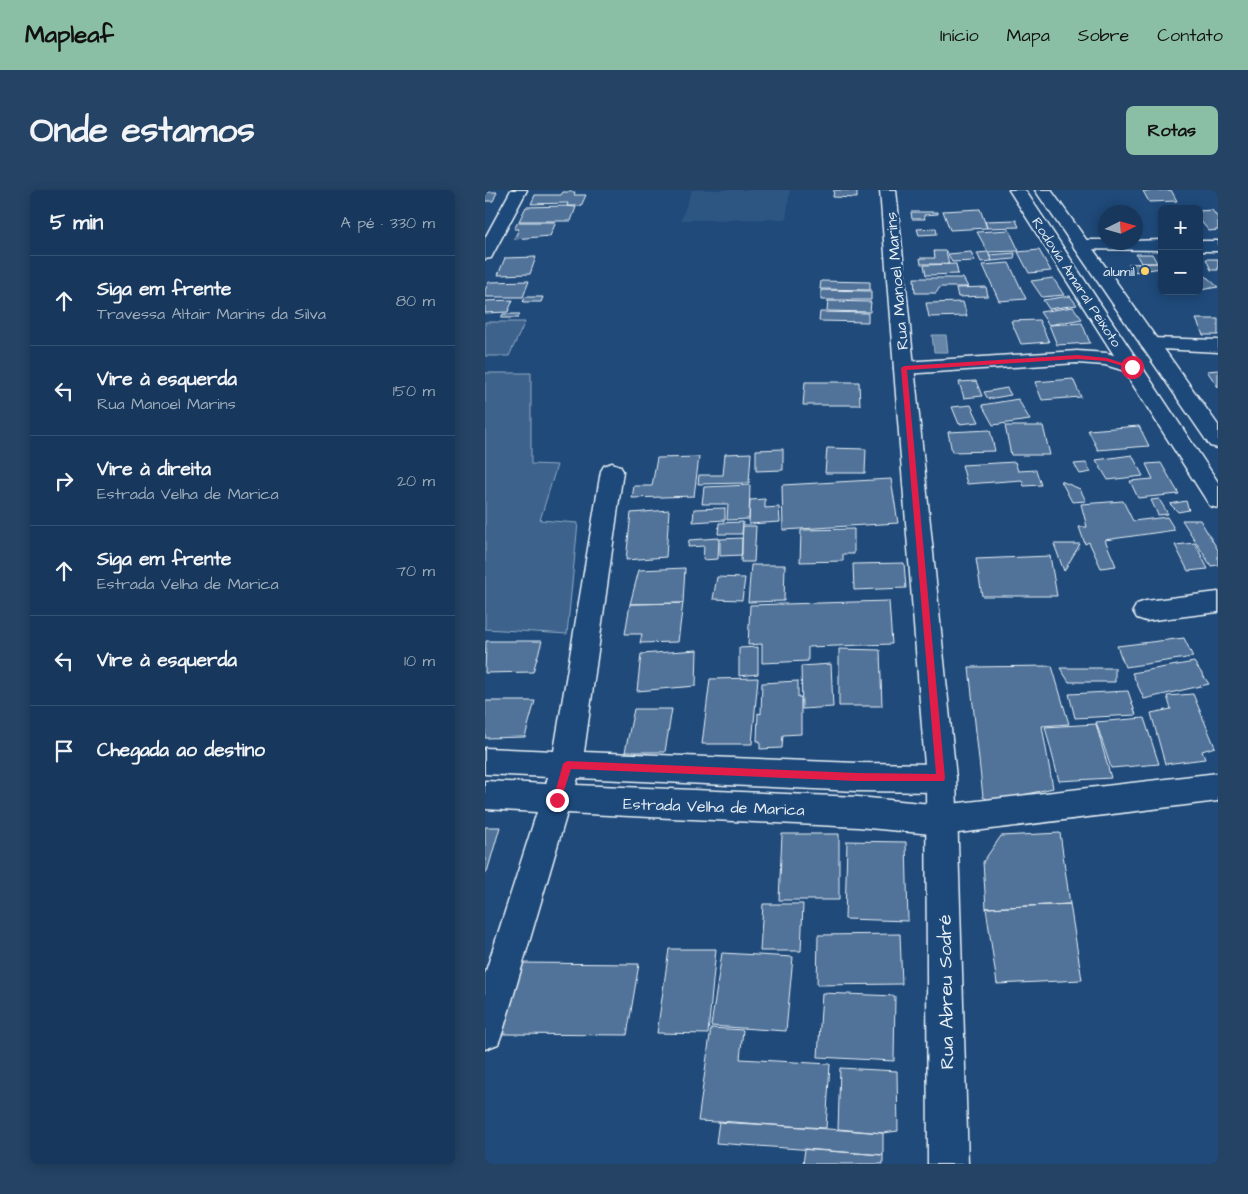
<!DOCTYPE html>
<html lang="pt">
<meta charset="utf-8">
<style>
body{margin:0;font-family:"Architects Daughter",sans-serif;background:#244365;color:#f1f3f6}
.controls{position:absolute;right:15px;top:15px;display:grid;overflow:hidden;border-radius:8px;box-shadow:0 2px 12px #0003}
.controls button{width:45px;height:45px;display:grid;place-items:center;padding:0;border:0;border-bottom:1px solid #365272;background:#17385c;color:#f1f3f6;font:25px sans-serif}
.compass{position:absolute;left:613px;top:15px;width:45px;height:45px;border-radius:50%;background:#17385c;box-shadow:0 2px 12px #0003;rotate:85deg}
.stop{position:absolute;width:15px;height:15px;margin:-11px;border:4px solid #e11d48;border-radius:50%;background:#fff}
.stop.end{background:#e11d48;border-color:#fff;box-shadow:0 1px 5px #0008}
.list{margin:0;padding:0;list-style:none}
h2{display:flex;justify-content:space-between;align-items:center;height:65px;margin:0;padding:0 20px;font-size:21px}
h2 small{font-size:16px;font-weight:400;color:#9eacbb}
.list li{display:grid;grid-template-columns:32px 1fr auto;gap:15px;align-items:center;box-sizing:border-box;height:90px;padding:0 20px;border-top:1px solid #365272}
.list b{display:block;font-size:19px;white-space:nowrap}
.list p{margin:0;font-size:16px;white-space:nowrap;color:#9eacbb}
.list em{font-size:16px;font-style:normal;color:#9eacbb}
.icon{flex:none;width:28px;height:28px;fill:none;stroke:currentColor;stroke-width:2;stroke-linecap:round;stroke-linejoin:round}
.map{position:relative;flex:none;width:733px;height:974px;overflow:hidden;border-radius:8px}
header{display:flex;align-items:center;gap:30px;box-sizing:border-box;height:70px;padding:0 25px;background:#8abfa5;color:#111}
header strong{font-size:24px}
nav{display:flex;gap:28px;margin-inline-start:auto;font-size:18px}
.intro{display:flex;align-items:center;justify-content:space-between;box-sizing:border-box;height:120px;padding:0 30px}
h1{margin:0;font-size:35px}
.button{padding:12px 22px;border-radius:8px;background:#8abfa5;color:#111;font-size:18px;font-weight:700}
main{display:flex;gap:30px;padding:0 30px}
aside{flex:1;background:#17385c;border-radius:8px;box-shadow:0 2px 12px #0003}
.map>svg:first-child{display:block}
.built{fill:#2e5683}
.green{fill:#3c628c;stroke:#92aac2}
.water{fill:#6685a7;stroke:#9ab0c7}
.building{fill:#517399;stroke:#e8f1f8}
.lines{fill:none;stroke-linecap:round;stroke-linejoin:round}
.minor-casing{stroke:#e8f1f8;stroke-width:3}
.major-casing{stroke:#e8f1f8;stroke-width:3}
.highway-casing{stroke:#e8f1f8;stroke-width:3}
.minor{fill:#1f4a7a;fill-rule:evenodd}
.major{fill:#1f4a7a;fill-rule:evenodd}
.highway{fill:#1f4a7a;fill-rule:evenodd}
.route{fill:#e11d48}
.poi-dot{fill:#ffd166;stroke:#1f4a7a;stroke-width:2}
.labels{text-anchor:middle;stroke-width:5;stroke-linejoin:round;paint-order:stroke}
.far-poi-label{font-size:14px;fill:#e8f1f8;stroke:#1f4a7a;text-anchor:end}
.far-street-label{font-size:14px;fill:#e8f1f8;stroke:#1f4a7a}
.street-label{font-size:16px;fill:#e8f1f8;stroke:#1f4a7a}
.near-street-label{font-size:19px;fill:#e8f1f8;stroke:#1f4a7a}
</style>
<header>
<strong>Mapleaf</strong>
<nav><a>Início</a><a>Mapa</a><a>Sobre</a><a>Contato</a></nav>
</header>
<div class="intro"><h1>Onde estamos</h1><a class="button">Rotas</a></div>
<main>
<aside>
<h2>5 min<small>A pé · 330 m</small></h2>
<ul class="list">
<li><svg class="icon" aria-label="ahead" viewBox="0 0 24 24"><path d="M12 20V5M6 11l6-6 6 6"/></svg><div><b>Siga em frente</b><p>Travessa Altair Marins da Silva</p></div><em>80 m</em></li>
<li><svg class="icon" aria-label="left" viewBox="0 0 24 24"><path d="M17 20v-9H6M10 6l-5 5 5 5"/></svg><div><b>Vire à esquerda</b><p>Rua Manoel Marins</p></div><em>150 m</em></li>
<li><svg class="icon" aria-label="right" viewBox="0 0 24 24"><path d="M7 20v-9h11M14 6l5 5-5 5"/></svg><div><b>Vire à direita</b><p>Estrada Velha de Marica</p></div><em>20 m</em></li>
<li><svg class="icon" aria-label="ahead" viewBox="0 0 24 24"><path d="M12 20V5M6 11l6-6 6 6"/></svg><div><b>Siga em frente</b><p>Estrada Velha de Marica</p></div><em>70 m</em></li>
<li><svg class="icon" aria-label="left" viewBox="0 0 24 24"><path d="M17 20v-9H6M10 6l-5 5 5 5"/></svg><div><b>Vire à esquerda</b></div><em>10 m</em></li>
<li><svg class="icon" aria-label="arrive" viewBox="0 0 24 24"><path d="M6 21V4h12l-3 4 3 4H6"/></svg><div><b>Chegada ao destino</b></div></li>
</ul>
</aside>
<div class="map">
<svg width="733" height="974" viewBox="0 0 733 974">
<rect width="100%" height="100%" fill="#1f4a7a"/>
<filter id="ink" filterUnits="userSpaceOnUse"><feTurbulence type="fractalNoise" baseFrequency=".02" numOctaves="2"/><feDisplacementMap in="SourceGraphic" scale="10" xChannelSelector="R" yChannelSelector="G"/><feConvolveMatrix kernelMatrix="1 2 1 2 8 2 1 2 1" color-interpolation-filters="sRGB"/></filter>
<g filter="url(#ink)">
<path class="built" d="M207,0H305L301,29L196,30Z"/>
<path class="green" d="M0,132H40L24,166H0Z
M0,183H46V274L72,275L55,330L93,333L82,444L0,439Z"/>
<path class="water" d="M447,145H461L463,162H449Z"/>
<path class="building" d="M349,0H372V8L348,7Z
M686,0L692,11L664,12L658,1Z
M0,2H12L8,11H0Z
M78,2H90L89,5H101L96,16H82L83,13L46,14L50,5H76Z
M80,16L91,17L86,31H34L41,17Z
M495,19L502,38L465,40L458,21Z
M727,20L733,28V40L724,41L714,29V21Z
M426,22H453V24L439,25L440,29H427Z
M531,30L534,37L502,38L500,31Z
M33,32H71L65,46L29,49L34,39H29Z
M451,38L452,44L434,45L432,39Z
M524,40L534,61L503,62L492,42Z
M554,60L566,81L544,83L533,62Z
M449,61H461L464,74H436L435,68H450Z
M486,62L490,71L467,72L463,64Z
M503,62L507,71L496,72L492,63Z
M530,63L529,69L507,71L504,65Z
M651,64H667L672,73H656Z
M51,67L45,84L13,85L20,68Z
M721,69H733V80H726Z
M524,73L541,109L514,111L498,75Z
M671,73L677,78L648,82L643,74Z
M471,74L473,84L441,85L439,75Z
M714,80L733,97L715,100Z
M429,88H478L483,97H455L451,103H430Z
M568,88L579,105L557,107L546,91Z
M44,91L38,107H0V100L4,92Z
M336,91L385,92V100L335,99Z
M501,97L503,106L473,107L471,98Z
M336,100L386,101V110H336Z
M585,106L592,115L564,119L558,110Z
M40,107H58L56,112H38Z
M28,110L23,122L0,123V111Z
M343,111L386,112L385,122L342,121Z
M478,112L482,126L444,127L441,113Z
M588,117L597,129L564,135L555,122Z
M335,122L383,123V132L334,131Z
M18,124H35L33,128H16Z
M711,129H733V145H718Z
M554,130L564,152L536,154L526,131Z
M597,133L605,153L572,155L564,135Z
M733,180V197L722,181Z
M588,189L596,207L557,210L550,192Z
M491,191L497,206L479,208L474,192Z
M320,192H374L375,215H318Z
M522,198L526,205L503,209L499,202Z
M533,209L545,230L508,235L497,215Z
M486,215L494,232L474,234L467,217Z
M520,236H558L565,265H526Z
M654,236L664,256L613,260L603,240Z
M505,240L510,261L467,262L463,242Z
M342,258L381,259L380,283H340Z
M298,259V280L271,281V260Z
M266,263L264,293L213,294L214,285H238L240,264Z
M647,265L658,286L623,290L611,270Z
M214,267L209,306L147,308L149,296H167L172,268Z
M530,272L533,281L551,280L556,295L539,296L537,290L482,294L477,275Z
M601,273L606,282L595,284L589,274Z
M676,273L694,304L653,308L645,291L668,289L661,274Z
M406,289L413,333L298,340L297,295Z
M576,291L595,299L601,311L587,312Z
M265,295L264,329L242,330L243,314H217L219,297Z
M280,309V318L294,317L295,332L264,334L265,310Z
M674,309L683,324L673,325L666,310Z
M638,311L648,331L682,327L690,340L620,350L631,376L616,378L604,352L600,354L594,337H602L596,314Z
M701,311L704,320L693,322L685,314Z
M240,318V330L208,332L209,319Z
M184,320L181,367L141,370L146,323Z
M697,330H715L733,360V375L726,376Z
M258,332L257,344H233L234,333Z
M258,336H271L269,372H256Z
M369,339V364H358V371L315,372L316,340Z
M234,348L233,369L218,370L219,356L203,357L204,350Z
M257,348V365L235,366V349Z
M710,353L723,379L703,381L690,355Z
M569,354H595L579,381Z
M565,366L572,406H497L491,369Z
M419,373L421,398L369,400L368,374Z
M266,375H300L299,411L263,412Z
M200,378L198,413L145,414L154,380Z
M232,387L260,388L257,410L228,409Z
M404,411L407,454L323,457V471L277,473V454L263,455L265,415Z
M198,413L193,452L155,453L157,444H140L145,414Z
M699,448L708,467L640,477L632,456Z
M1,451H57L48,482L0,483Z
M273,457V484L254,486V458Z
M354,459L395,460L397,516H354Z
M212,460L211,496L152,501L156,464Z
M709,472L724,494L659,509L647,483Z
M346,474L348,517L317,519L316,476Z
M567,476L584,534L557,536L568,598L508,612L498,607L484,477Z
M575,478H630V492H584Z
M273,488L267,554H217L225,489Z
M313,491V507H316V544L298,545L297,558L275,559V551H272L273,523L276,524L277,493Z
M643,501L651,525L590,528L584,504Z
M708,504L730,557L717,561L720,569L680,574L666,523L686,519L682,506Z
M0,511H50L40,547L0,548Z
M149,519H187L180,562H140Z
M659,528L674,574L626,578L611,532Z
M611,534L626,588L574,591L560,537Z
M0,637H15L2,682H0Z
M575,643L585,714L501,718L498,672L516,646Z
M297,644H354V710H294Z
M362,651L421,652L423,731L360,729Z
M278,714H318L316,761H275Z
M585,714L597,790L512,794L501,718Z
M415,744L417,794L332,795L333,745Z
M184,759H231L223,844L172,843Z
M237,763L308,767L301,841L226,836Z
M36,773L154,774L142,845L18,844Z
M337,803L410,806L409,871L333,867Z
M226,838L258,840L255,869L345,874L341,938L213,931Z
M355,878L412,881L413,941L398,943L353,939Z
M234,931L398,943V965L231,953Z
M320,959L398,965V974H318Z"/>
<g class="lines">
<g class="minor-casing">
<path id="minor" d="M26,0H42L8,64L6,68L0,69V48Z
M596,50H620V52L677,50V60L590,59L588,55L590,51Z
M714,51H733V61H714Z
M665,148L733,150V162L658,158L655,154L658,150Z
M592,161L622,163L654,173L657,177L654,181L647,183L620,175L592,173L419,184L412,182L409,178L412,174L419,172Z
M127,273L135,276L138,281L99,562L372,573L456,574L467,578L471,588L467,598L456,602L372,601L93,588L91,595L373,607L457,615L733,583V611L457,645L373,637L82,623L18,841L13,854L0,859V784L52,622L0,619V591L61,594L63,587L0,584V558L69,561L116,281L119,276Z
M733,402V422L661,431L652,428L648,421L652,414L661,411Z"/>
</g>
<g class="major-casing">
<path id="major" d="M395,0H411L471,588L483,974H443L441,588Z"/>
</g>
<g class="highway-casing">
<path id="highway" d="M524,0H540L733,292V318L725,316Z
M550,0H566L733,235V258L725,256Z"/>
</g>
<use href="#minor" class="minor"/>
<use href="#major" class="major"/>
<use href="#highway" class="highway"/>
</g>
</g>
<path class="route" d="M592,165L622,168L650,177L647,179L621,171L592,169L422,180L460,588L459,591H372L86,579L75,613H69L68,610L78,574L82,571L372,583L451,584L416,178L419,176Z"/>
<circle class="poi-dot" cx="660" cy="81" r="5"/>
<g class="labels">
<g class="far-poi-label">
<text x="650" y="86">alumil</text>
</g>
<g class="far-street-label">
<text transform="translate(592 92) rotate(57)" y="5">Rodovia Amaral Peixoto</text>
</g>
<g class="street-label">
<text transform="translate(411 91) rotate(-95)" y="6">Rua Manoel Marins</text>
<text transform="translate(229 616) rotate(2)" y="6">Estrada Velha de Marica</text>
</g>
<g class="near-street-label">
<text transform="translate(460 802) rotate(-91)" y="7">Rua Abreu Sodré</text>
</g>
</g>
</svg>
<div class="controls">
<button>+</button>
<button>−</button>
</div>
<svg class="compass" viewBox="-18 -18 36 36"><path d="M0-13l5 13h-10z" fill="#e53935"/><path d="M0 13l5-13h-10z" fill="#9eacbb"/></svg>
<div class="stop" style="left:647px;top:177px"></div>
<div class="stop end" style="left:72px;top:610px"></div>
</div>
</main>
